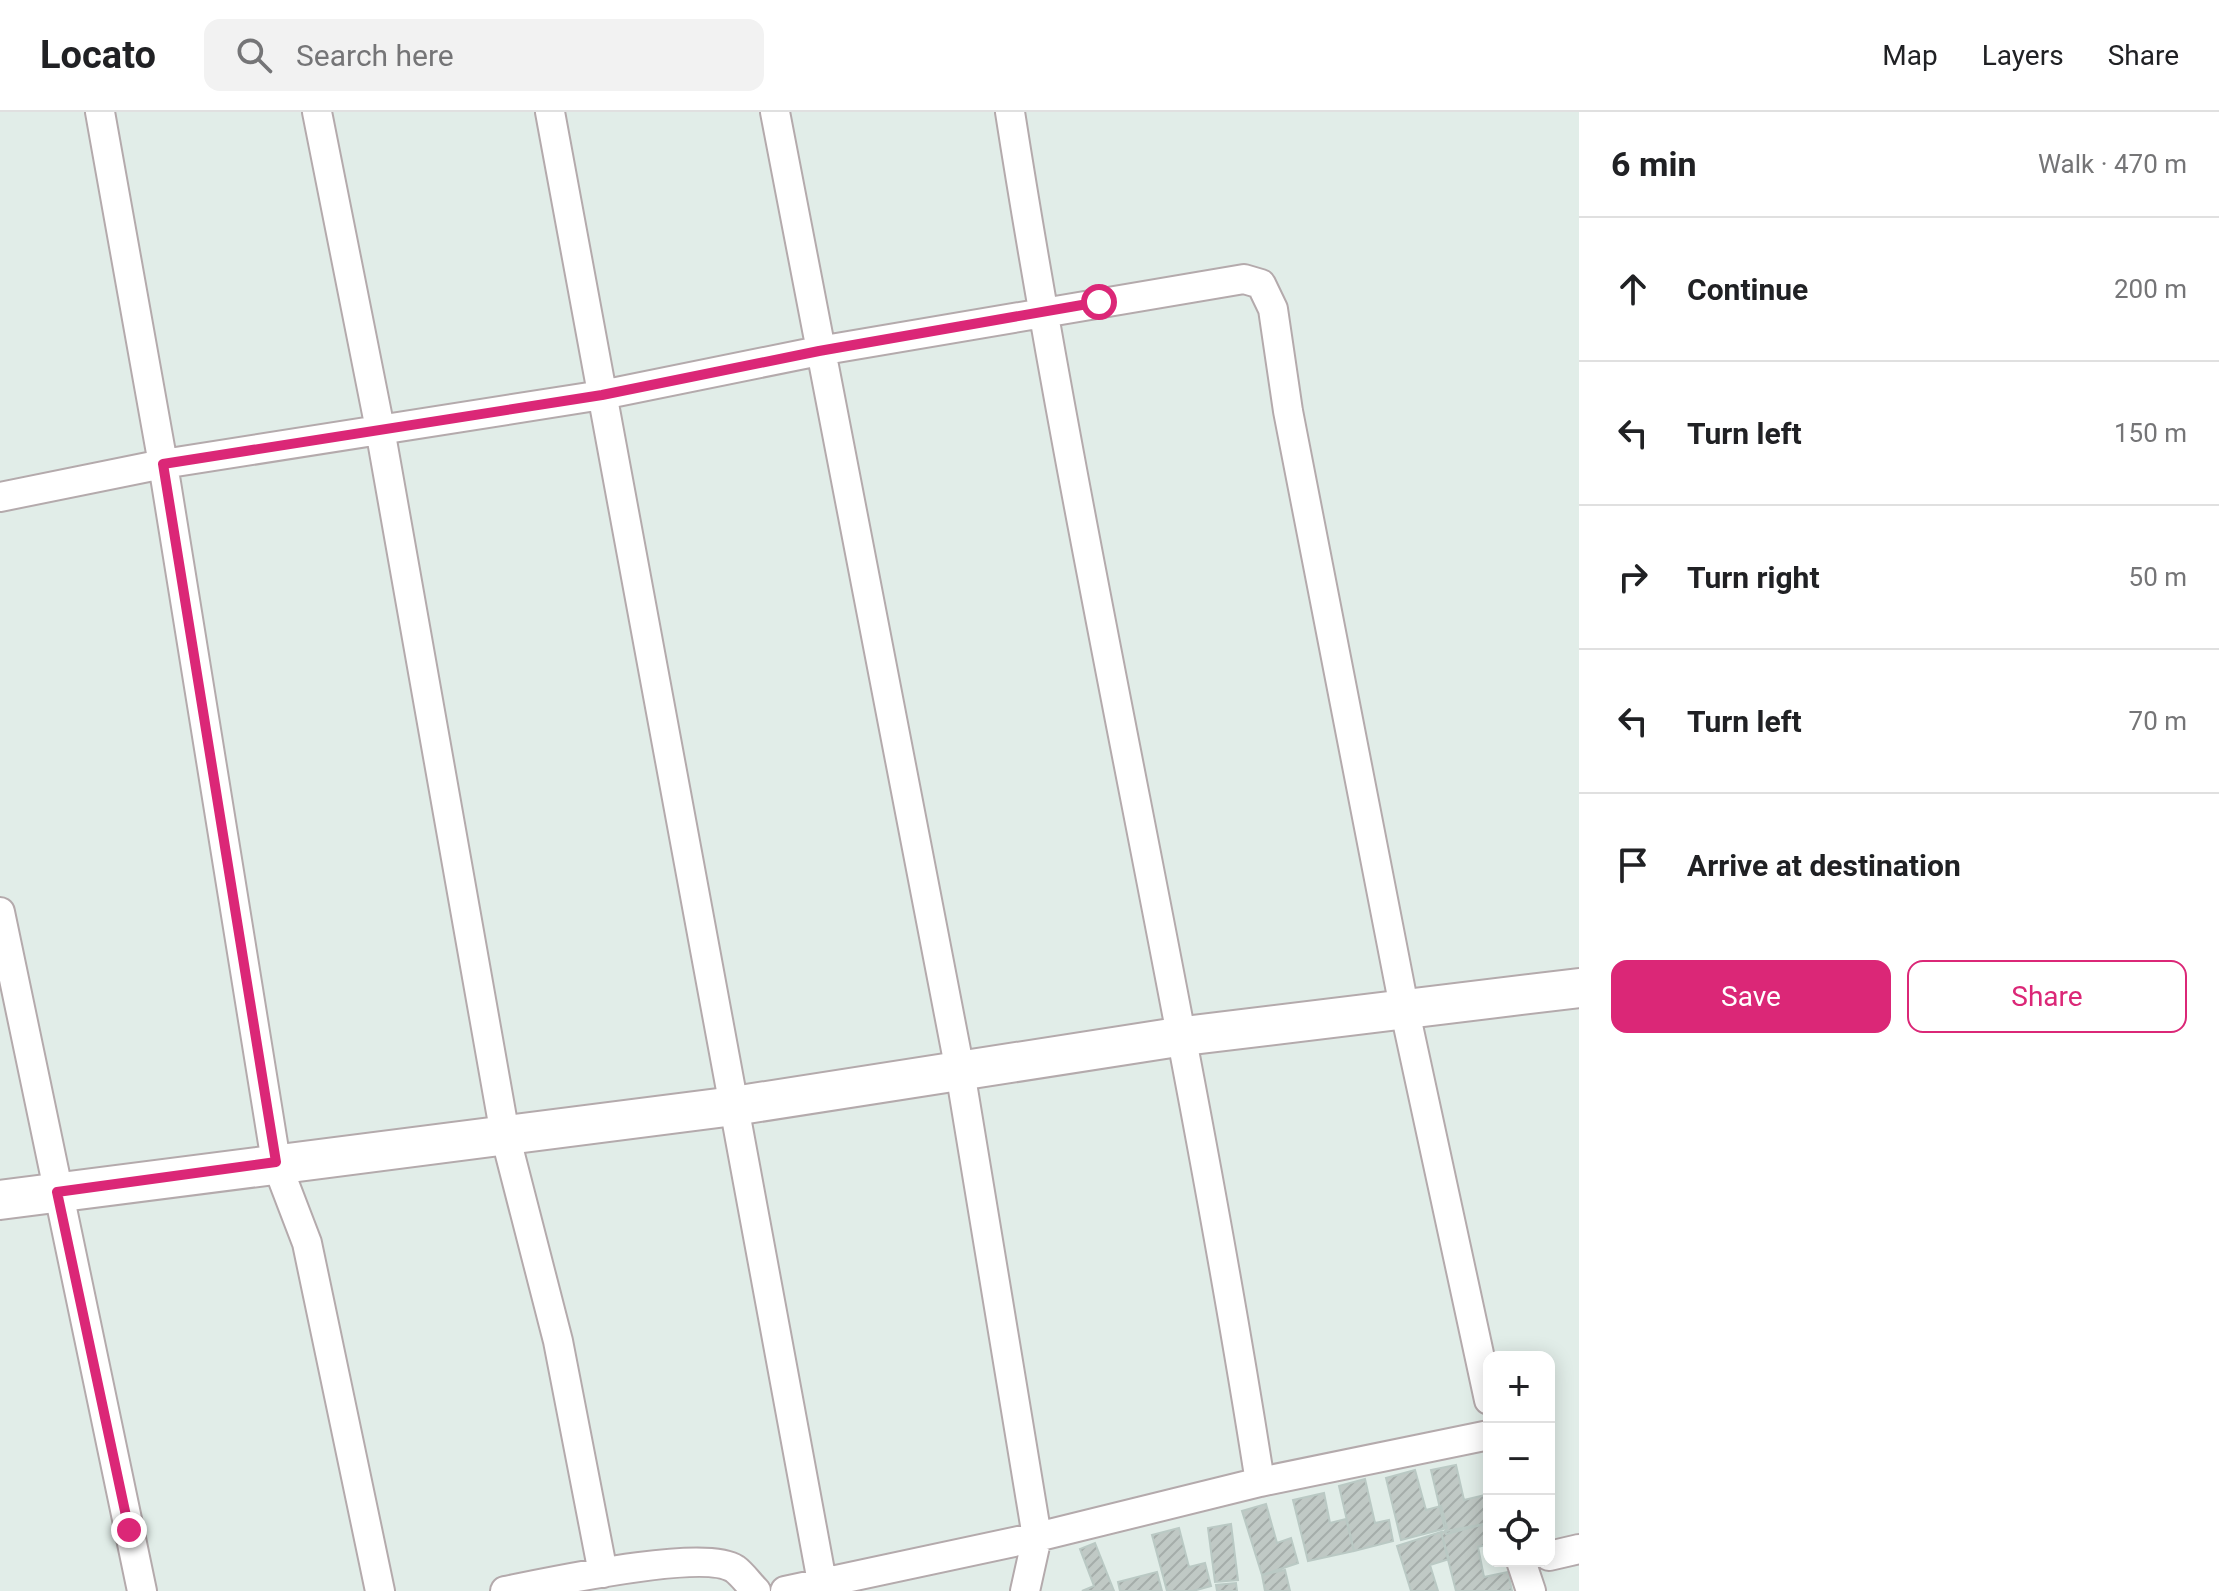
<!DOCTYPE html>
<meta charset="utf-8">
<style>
body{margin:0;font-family:Roboto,sans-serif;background:#f2f2f2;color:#202124}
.controls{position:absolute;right:24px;bottom:24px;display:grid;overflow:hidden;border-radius:16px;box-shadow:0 4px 20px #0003}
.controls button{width:72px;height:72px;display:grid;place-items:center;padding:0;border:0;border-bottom:2px solid #e0e0e0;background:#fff;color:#202124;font:40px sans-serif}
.stop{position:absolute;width:24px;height:24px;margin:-18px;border:6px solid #db2777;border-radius:50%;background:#fff}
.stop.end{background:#db2777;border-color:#fff;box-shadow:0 2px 8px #0008}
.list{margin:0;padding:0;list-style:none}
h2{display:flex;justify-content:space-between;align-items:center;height:104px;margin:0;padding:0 32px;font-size:34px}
h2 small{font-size:26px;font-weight:400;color:#757577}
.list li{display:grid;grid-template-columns:52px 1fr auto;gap:24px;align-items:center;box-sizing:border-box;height:144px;padding:0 32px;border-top:2px solid #e0e0e0}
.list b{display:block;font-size:30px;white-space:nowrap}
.list em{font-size:26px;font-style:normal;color:#757577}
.actions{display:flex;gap:16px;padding:24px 32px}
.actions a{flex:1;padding:18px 0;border:2px solid #db2777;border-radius:16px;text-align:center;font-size:28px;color:#db2777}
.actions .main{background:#db2777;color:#fff}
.icon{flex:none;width:44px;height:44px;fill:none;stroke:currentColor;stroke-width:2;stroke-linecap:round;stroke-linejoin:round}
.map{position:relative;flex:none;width:1579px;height:1479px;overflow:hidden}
header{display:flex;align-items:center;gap:48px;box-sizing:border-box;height:112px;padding:0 40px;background:#fff;border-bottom:2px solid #e0e0e0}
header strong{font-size:38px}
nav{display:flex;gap:44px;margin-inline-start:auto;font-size:28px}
.search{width:560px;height:72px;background:#f2f2f2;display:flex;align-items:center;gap:20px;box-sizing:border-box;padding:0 28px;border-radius:16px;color:#757577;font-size:30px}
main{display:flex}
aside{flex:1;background:#fff}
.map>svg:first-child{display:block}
.building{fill:url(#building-hatch);stroke:#bac9c4;stroke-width:2}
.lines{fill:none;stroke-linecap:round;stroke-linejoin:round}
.street-casing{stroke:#b4aaac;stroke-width:32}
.secondary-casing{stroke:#b4aaac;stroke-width:42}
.street{stroke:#fff;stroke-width:28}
.secondary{stroke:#fff;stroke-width:38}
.route{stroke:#db2777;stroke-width:10}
</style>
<header>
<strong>Locato</strong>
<div class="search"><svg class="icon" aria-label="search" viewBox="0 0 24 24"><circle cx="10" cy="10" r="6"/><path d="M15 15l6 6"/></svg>Search here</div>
<nav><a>Map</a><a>Layers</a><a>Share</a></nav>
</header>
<main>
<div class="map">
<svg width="1579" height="1479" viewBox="0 0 1579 1479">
<defs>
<pattern id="building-hatch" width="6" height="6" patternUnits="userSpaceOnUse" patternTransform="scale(2)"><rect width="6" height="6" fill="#c0c9c5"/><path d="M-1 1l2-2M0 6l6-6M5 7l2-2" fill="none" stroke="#a5adaa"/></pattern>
</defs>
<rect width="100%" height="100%" fill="#e1ede8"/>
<path class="building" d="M1456,1353L1464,1388L1485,1383L1489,1411L1446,1422L1431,1358Z
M1415,1358L1426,1398L1441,1394L1447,1416L1401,1428L1386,1366Z
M1365,1367L1375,1411L1389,1408L1393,1429L1354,1439L1339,1374Z
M1324,1381L1330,1411L1346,1407L1354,1439L1308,1449L1293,1388Z
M1266,1392L1277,1431L1291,1426L1298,1451L1262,1463L1242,1399Z
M1489,1411V1432L1478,1435L1484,1465L1508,1460L1512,1479H1456L1441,1420Z
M1231,1412L1238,1468L1215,1470L1208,1416Z
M1179,1416L1189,1455L1205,1451L1211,1474L1193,1479H1167L1152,1423Z
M1441,1420L1449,1447L1430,1453L1438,1479H1411L1397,1434Z
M1095,1431L1114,1479H1082L1094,1474L1080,1437Z
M1285,1458L1290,1479H1265L1262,1463Z
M1157,1460L1162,1479H1120L1118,1470Z
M1236,1471L1237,1479H1217L1216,1473Z"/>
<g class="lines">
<g class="street-casing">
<path id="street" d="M100,0L163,352L276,1050L307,1131L380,1479
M317,0L380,317L505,1023L558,1229L603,1461
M550,0L822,1470
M775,0L960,959L1037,1425L1025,1479
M1010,0C1082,459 1188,911 1260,1370
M0,385L163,352L602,283L819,239L1244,167L1261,172L1273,197L1288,299L1404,895L1489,1288
M0,800L142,1479
M1549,1444L1579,1437
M1521,1449L1531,1479
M505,1479C546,1471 704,1436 735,1457C742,1462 749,1472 756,1479
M785,1479L1037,1425L1260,1370L1489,1323"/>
</g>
<g class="secondary-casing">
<path id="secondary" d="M0,1088L734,994L1184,924L1579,876"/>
</g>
<use href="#street" class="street"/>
<use href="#secondary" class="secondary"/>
</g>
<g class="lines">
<path class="route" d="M129,1418L57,1080L276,1050L163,352L602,283L819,239L1099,190"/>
</g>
</svg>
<div class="controls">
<button>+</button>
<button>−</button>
<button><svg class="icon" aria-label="locate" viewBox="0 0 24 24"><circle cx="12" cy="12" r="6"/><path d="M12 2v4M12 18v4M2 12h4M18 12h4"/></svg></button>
</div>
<div class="stop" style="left:1099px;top:190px"></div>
<div class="stop end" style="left:129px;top:1418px"></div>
</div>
<aside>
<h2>6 min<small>Walk · 470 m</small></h2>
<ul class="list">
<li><svg class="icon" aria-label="ahead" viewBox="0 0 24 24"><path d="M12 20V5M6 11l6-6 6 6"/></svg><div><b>Continue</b></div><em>200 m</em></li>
<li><svg class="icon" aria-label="left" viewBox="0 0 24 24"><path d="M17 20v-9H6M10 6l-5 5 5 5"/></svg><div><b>Turn left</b></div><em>150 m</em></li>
<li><svg class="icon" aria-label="right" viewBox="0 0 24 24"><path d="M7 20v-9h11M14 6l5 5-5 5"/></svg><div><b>Turn right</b></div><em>50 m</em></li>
<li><svg class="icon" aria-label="left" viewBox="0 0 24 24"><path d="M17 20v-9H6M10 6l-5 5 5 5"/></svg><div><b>Turn left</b></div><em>70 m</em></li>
<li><svg class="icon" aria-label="arrive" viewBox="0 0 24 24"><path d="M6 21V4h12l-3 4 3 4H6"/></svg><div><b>Arrive at destination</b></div></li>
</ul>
<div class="actions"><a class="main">Save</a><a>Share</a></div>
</aside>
</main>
